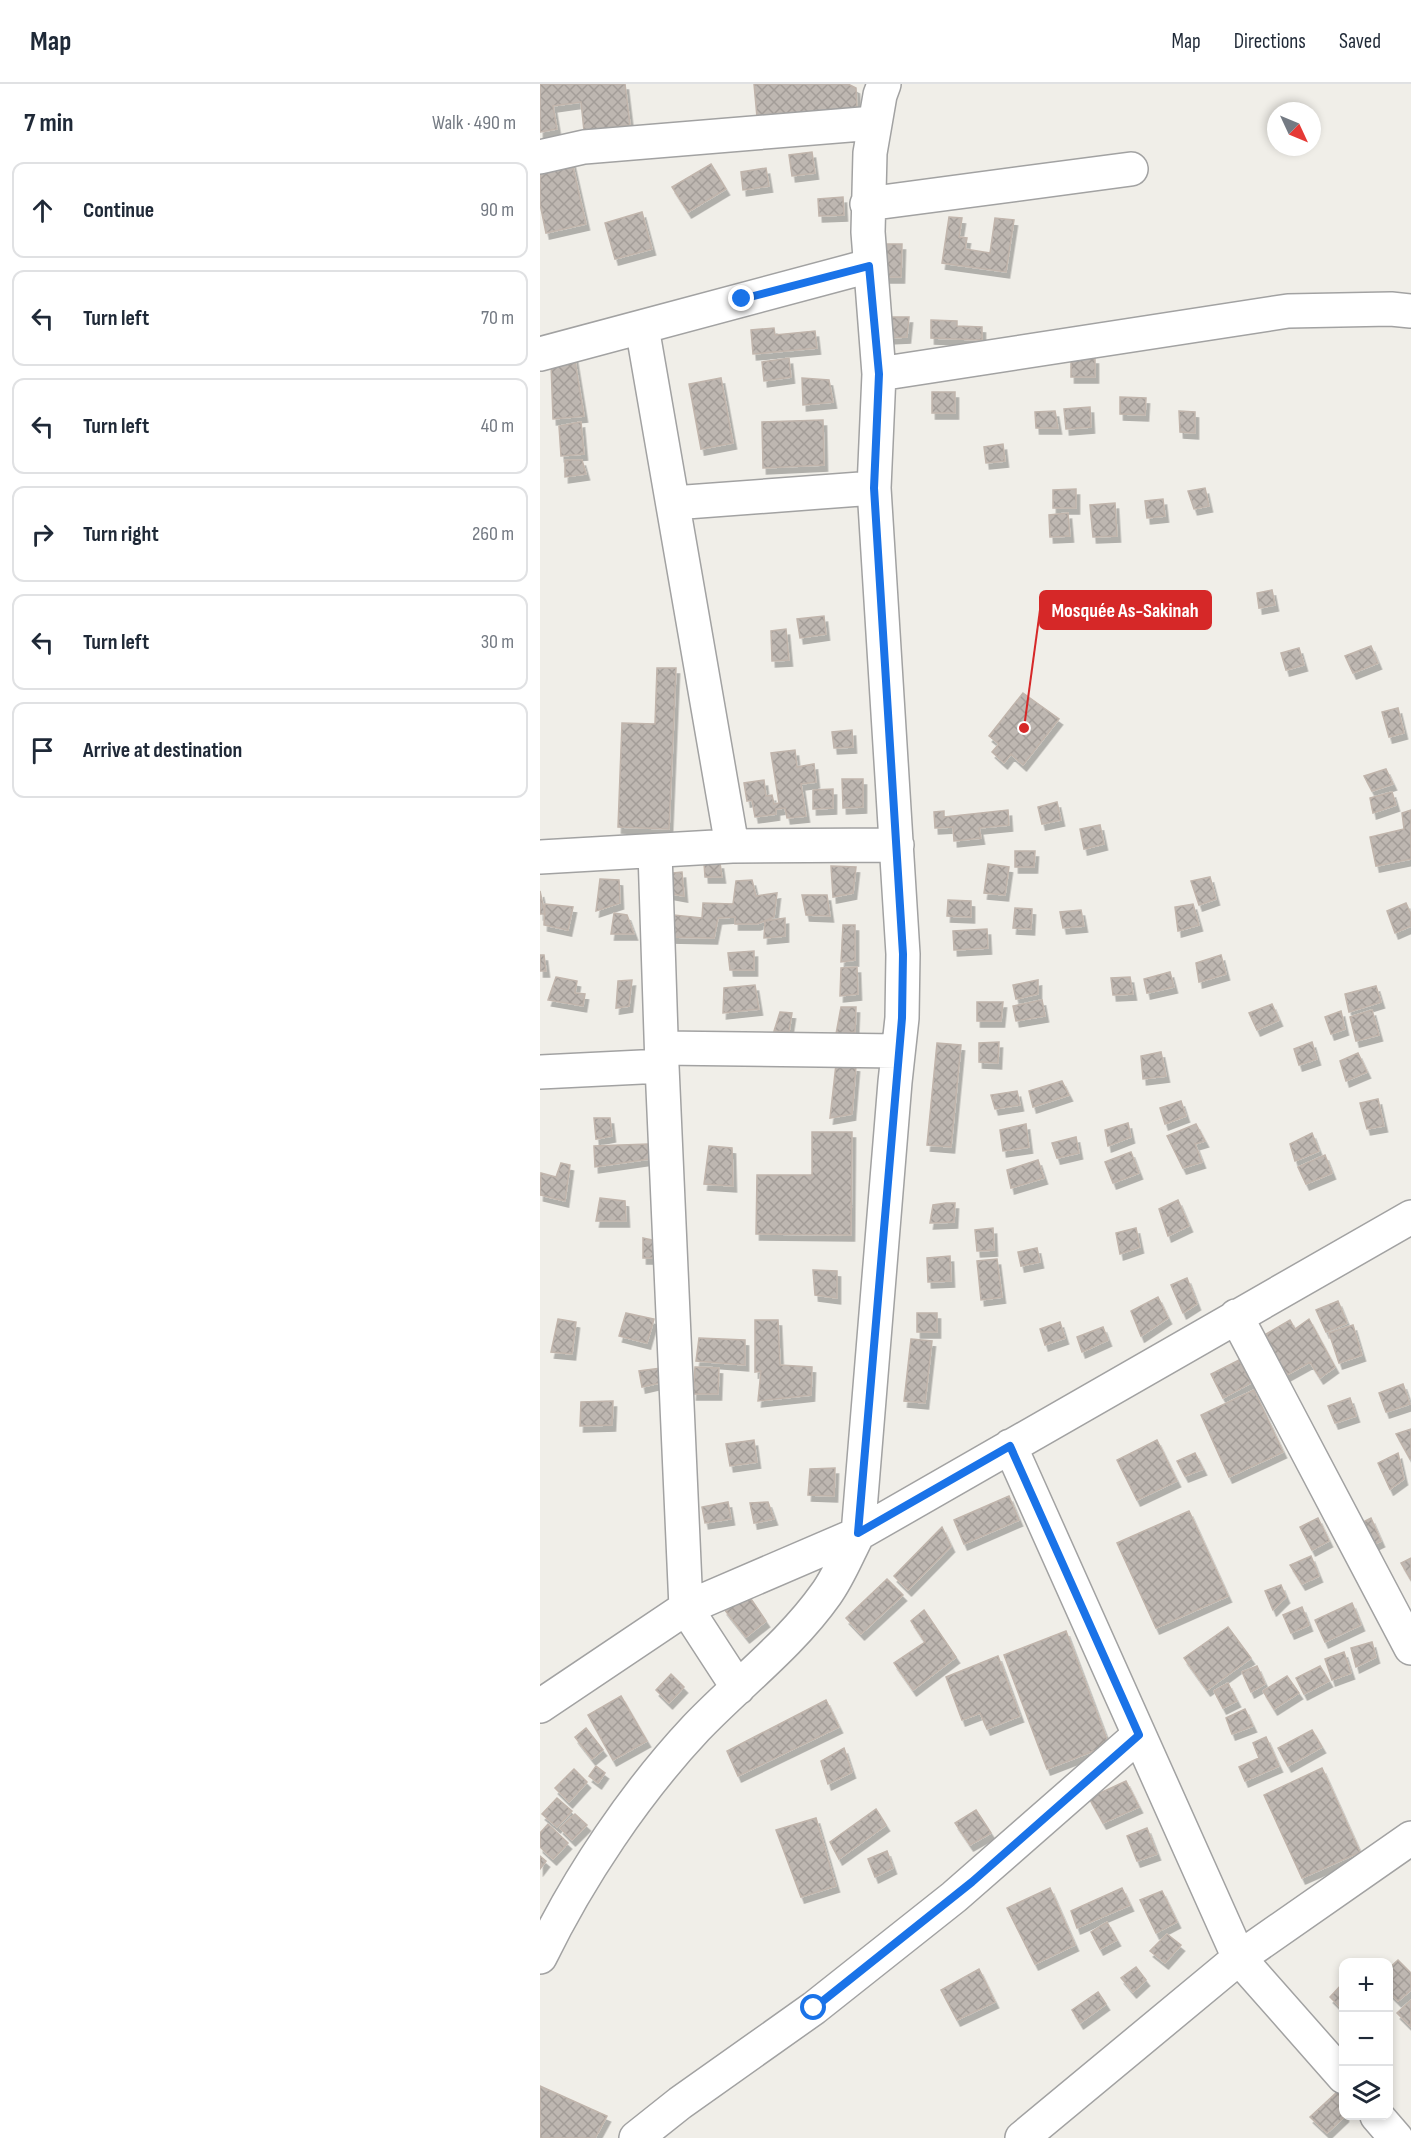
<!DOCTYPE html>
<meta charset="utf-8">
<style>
body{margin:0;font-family:"Sofia Sans Condensed",sans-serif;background:#f6f6f7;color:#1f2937}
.controls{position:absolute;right:18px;bottom:18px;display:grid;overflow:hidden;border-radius:12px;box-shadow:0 3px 9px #0003}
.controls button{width:54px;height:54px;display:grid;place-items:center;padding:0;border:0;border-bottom:2px solid #e0e1e3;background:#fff;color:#1f2937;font:30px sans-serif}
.compass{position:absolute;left:727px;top:18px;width:54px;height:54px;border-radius:50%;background:#fff;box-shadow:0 3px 9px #0003;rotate:134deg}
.stop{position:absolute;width:18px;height:18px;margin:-14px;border:4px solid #1a73e8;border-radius:50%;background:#fff}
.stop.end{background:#1a73e8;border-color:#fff;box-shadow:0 2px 6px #0008}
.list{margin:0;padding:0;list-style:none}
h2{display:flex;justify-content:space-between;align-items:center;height:78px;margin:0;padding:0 24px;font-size:26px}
h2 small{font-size:20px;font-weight:400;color:#747a83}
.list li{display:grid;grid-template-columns:39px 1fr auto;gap:18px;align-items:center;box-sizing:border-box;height:96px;margin:0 12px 12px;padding:0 12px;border:2px solid #e0e1e3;border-radius:12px}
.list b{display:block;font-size:22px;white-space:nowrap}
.list em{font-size:20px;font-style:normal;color:#747a83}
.icon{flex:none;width:33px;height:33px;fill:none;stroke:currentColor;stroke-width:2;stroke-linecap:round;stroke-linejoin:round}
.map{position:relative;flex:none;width:871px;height:2054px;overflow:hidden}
header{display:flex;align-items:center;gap:36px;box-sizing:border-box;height:84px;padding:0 30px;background:#fff;border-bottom:2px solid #e0e1e3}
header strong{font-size:28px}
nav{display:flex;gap:33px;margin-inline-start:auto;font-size:21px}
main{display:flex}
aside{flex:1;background:#fff}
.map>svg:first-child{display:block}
.building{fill:url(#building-cross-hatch);stroke:#c1b5ac;stroke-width:1.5;filter:url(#shadow)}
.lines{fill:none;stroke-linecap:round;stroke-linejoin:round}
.minor-casing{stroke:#a2a2a2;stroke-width:36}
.minor{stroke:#fff;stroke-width:33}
.route{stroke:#1a73e8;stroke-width:8}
.leader{fill:none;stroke:#d62828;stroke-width:2}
.callout-dot{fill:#d62828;stroke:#fff;stroke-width:2}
.callout{fill:#d62828;stroke:#d62828;stroke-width:2}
.callout-label{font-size:20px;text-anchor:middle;font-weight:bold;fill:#fff}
</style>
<header>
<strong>Map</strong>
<nav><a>Map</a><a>Directions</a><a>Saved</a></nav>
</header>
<main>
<aside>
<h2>7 min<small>Walk · 490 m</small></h2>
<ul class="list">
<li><svg class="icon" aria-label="ahead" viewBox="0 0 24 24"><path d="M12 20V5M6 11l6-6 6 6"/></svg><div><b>Continue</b></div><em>90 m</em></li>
<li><svg class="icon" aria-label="left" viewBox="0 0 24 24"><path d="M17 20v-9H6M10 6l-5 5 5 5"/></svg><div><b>Turn left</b></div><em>70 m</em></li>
<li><svg class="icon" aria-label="left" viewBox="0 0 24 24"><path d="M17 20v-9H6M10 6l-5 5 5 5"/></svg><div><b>Turn left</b></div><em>40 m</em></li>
<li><svg class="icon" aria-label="right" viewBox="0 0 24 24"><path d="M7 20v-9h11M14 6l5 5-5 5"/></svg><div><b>Turn right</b></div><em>260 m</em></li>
<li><svg class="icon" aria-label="left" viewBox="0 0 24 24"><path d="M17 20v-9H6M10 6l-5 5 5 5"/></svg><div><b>Turn left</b></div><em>30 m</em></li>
<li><svg class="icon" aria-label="arrive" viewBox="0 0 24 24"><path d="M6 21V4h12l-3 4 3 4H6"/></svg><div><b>Arrive at destination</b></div></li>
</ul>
</aside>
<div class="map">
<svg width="871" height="2054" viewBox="0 0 871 2054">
<defs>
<pattern id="building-cross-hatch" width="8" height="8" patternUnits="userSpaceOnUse" patternTransform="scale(1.5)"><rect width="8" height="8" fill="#beb7b1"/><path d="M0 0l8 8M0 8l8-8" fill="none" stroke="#a39d98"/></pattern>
<filter id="shadow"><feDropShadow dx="3.5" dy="6" stdDeviation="0" flood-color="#0004"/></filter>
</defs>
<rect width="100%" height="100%" fill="#f0eee8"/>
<path class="building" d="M0,0H85L90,41L44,47L41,18L13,22L17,45L0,48Z
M214,0H308L316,4L317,25L217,33Z
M272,68L275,89L252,92L249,71Z
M31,74L46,140L6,149L0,120V82Z
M171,80L186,105L148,128L132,103Z
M226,84L229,102L203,106L201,88Z
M303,113L304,131L279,132L278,115Z
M102,128L112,165L75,175L65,139Z
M409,133L422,134L419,153L427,154L425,165L450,169L455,134L474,136L466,188L402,179Z
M344,160H362L361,193H344Z
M346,233H369L367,253L347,254Z
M391,236L417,237V242L442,243V256L391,254Z
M234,244L235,251L275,247L277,264L213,270L211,246Z
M34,271L44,332L13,335L11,280Z
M249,274L251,293L224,297L222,278Z
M531,274H555V293H531Z
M181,294L193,359L161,365L149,300Z
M262,294L289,296L293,318L263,321Z
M392,308H415V329H392Z
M580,313L606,314L605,331L580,330Z
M550,323L551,343L526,345L524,325Z
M515,327L518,344H496L495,328Z
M639,327L655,328V349L640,348Z
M283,336L284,381L223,384L222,338Z
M41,338L44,370L21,372L19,342Z
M463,360L465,377L446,379L444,363Z
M25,376H42L46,390L25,393Z
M665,404L669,422L654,425L648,407Z
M536,405V424H513V406Z
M623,415L625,432L607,434L605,417Z
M575,419L577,452L553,453L550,421Z
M528,429L530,452L510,453L509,431Z
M732,506L735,521L719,524L717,509Z
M284,532L286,550L260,554L257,535Z
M246,545L249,576L232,577L231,547Z
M831,562L838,579L813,589L805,572Z
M759,564L764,581L746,586L741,569Z
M117,584H136L129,745L78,743L82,639L115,640Z
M483,609L519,635L483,681L471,670L464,679L452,668L459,660L449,652Z
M858,624L864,649L849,653L842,628Z
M312,646L313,663L294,664L292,648Z
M255,666L257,683L274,680L276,698L261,700L266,732L247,734L245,724L236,725V730L215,733L212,716L207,717L204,699L224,696L226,712L232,711L234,720L239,719L231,669Z
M846,685L853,700L832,707L824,692Z
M302,695H323V723L303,724Z
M293,705V724L273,725V706Z
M852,708L856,721L833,729L830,714Z
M517,718L521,736L502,740L498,723Z
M468,726L469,741L439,744L441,754L414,757L413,743L395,744L394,728L404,727V733Z
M871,726V775L836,782L830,753L864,745L862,729Z
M560,741L564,760L544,765L540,745Z
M475,767H495L494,783H475Z
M164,779H180L182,793H165Z
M448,780L469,783L465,811L444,809Z
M291,782L316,783L313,809L293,813Z
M142,788L144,812L121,808L123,790Z
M670,793L676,815L659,821L651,797Z
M60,795L79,796L80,819L56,827Z
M212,796L216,812L237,809L234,833L217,840H195V833L178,834L174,854L127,853L134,831L162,834L163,819L193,820L196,797Z
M0,807L5,830H0Z
M262,811H287L290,832L266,831Z
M408,816L431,817V833L407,832Z
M866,819L871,830V842L855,849L847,827Z
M5,820L33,823L28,846L4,841Z
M653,820L659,841L638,847L635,823Z
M475,824L492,825L491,845L473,844Z
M541,826L544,842L523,844L520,828Z
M74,829L87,831L94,850H71Z
M245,834V852L224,854L225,837Z
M303,841H315V876L301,878Z
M447,845L448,864L414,866L413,847Z
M214,867V886H190L188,869Z
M0,871H4L6,887H0Z
M681,871L686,890L659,898L656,879Z
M317,883L318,910L300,912L301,884Z
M630,888L634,903L607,909L604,895Z
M16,893L37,897L35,909L45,910L43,922L8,916Z
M590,893L593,910L573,911L571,894Z
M92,896L89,922L76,924L78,897Z
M498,896V910L476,915L473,901Z
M215,901L219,925L183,929L184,904Z
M836,902L841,918L809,928L805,910Z
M502,916L505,932L476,937L473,922Z
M437,918H463L461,937H437Z
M732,920L739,936L717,946L709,929Z
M301,923H316L315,948L296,950Z
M832,926L839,951L816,957L810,933Z
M801,927L805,945L791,950L785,933Z
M240,928L252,929L249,948L234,947Z
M459,958L458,979L439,978V959Z
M772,958L777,975L759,981L754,965Z
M397,959L421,961L411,1063L387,1061Z
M621,968L626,992L603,995L601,972Z
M818,969L827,988L806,997L800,977Z
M296,980L316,982L312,1030L290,1034Z
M522,997L529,1011L493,1023L489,1007Z
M477,1007L480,1021L455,1025L451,1011Z
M838,1015L844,1042L827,1045L820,1019Z
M641,1017L646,1032L625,1040L620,1024Z
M54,1034H70L72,1052L56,1055Z
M588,1039L591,1053L568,1062L565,1046Z
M486,1040L489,1063L463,1067L460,1046Z
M656,1040L665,1057L655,1060L662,1078L643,1084L627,1052Z
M272,1048H312L311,1151L216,1150L217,1091H272Z
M772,1049L779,1067L755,1077L750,1060Z
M536,1053L539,1069L517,1074L512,1059Z
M108,1060L109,1075L55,1083L54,1062Z
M169,1062L192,1064L193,1102L164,1100Z
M591,1068L599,1089L573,1099L565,1078Z
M785,1071L792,1089L766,1100L758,1083Z
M498,1076L504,1094L471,1104L467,1086Z
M21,1079L30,1081L25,1117L0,1111L1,1089L16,1093Z
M60,1114L85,1117L86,1137H56Z
M638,1116L649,1142L628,1152L619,1125Z
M406,1119H415L414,1138L390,1139L393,1121Z
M453,1144L454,1166L437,1167L435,1146Z
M596,1144L600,1163L580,1170L576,1149Z
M103,1154L121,1158L125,1174H103Z
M497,1164L500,1178L481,1182L478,1168Z
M410,1172L411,1197L388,1198L387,1174Z
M457,1175L462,1213L441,1216L437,1177Z
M273,1186L297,1187V1214L275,1211Z
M647,1194L657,1220L643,1229L631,1201Z
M618,1213L628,1234L601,1252L591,1227Z
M798,1217L807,1239L786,1248L776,1226Z
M86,1229L114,1235L107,1259L79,1252Z
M377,1229H397V1248H377Z
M18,1235L36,1238L32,1270L11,1268Z
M769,1235L795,1283L780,1294L770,1278L745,1292L726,1250L750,1236L755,1245Z
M215,1236H238L240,1281L272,1283L271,1311L218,1317L221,1287L215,1288Z
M520,1238L525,1254L505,1261L500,1245Z
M813,1241L822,1271L799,1279L789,1249Z
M563,1243L568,1256L542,1268L537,1253Z
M159,1254L205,1256V1281L156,1277Z
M371,1255L392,1257L385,1319L364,1317Z
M699,1276L711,1299L683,1314L671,1290Z
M155,1283L179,1284L178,1310H153Z
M121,1284L124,1298L102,1303L99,1287Z
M863,1300L870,1320L846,1328L839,1309Z
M714,1306L743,1368L689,1393L661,1331Z
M810,1314L816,1332L795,1339L788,1322Z
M73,1317L72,1341L40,1342L41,1318Z
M871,1345V1374L870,1375L856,1350Z
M214,1356L217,1378L190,1382L186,1360Z
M617,1356L637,1397L597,1416L577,1376Z
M655,1369L663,1385L645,1392L637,1377Z
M858,1369L864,1395L850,1405L838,1379Z
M295,1384L294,1412L268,1411L270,1385Z
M469,1412L479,1436L424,1460L414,1436Z
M188,1418L191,1435L165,1439L162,1423Z
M228,1418L234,1435L214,1439L210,1419Z
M649,1427L688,1512L616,1544L577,1459Z
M778,1434L789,1457L772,1466L760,1443Z
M831,1434L841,1457L829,1463L819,1440Z
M402,1443L411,1462L368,1506L354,1492Z
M771,1472L779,1492L762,1500L750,1481Z
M871,1474V1496L861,1479Z
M347,1495L363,1511L321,1550L306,1534Z
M741,1501L746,1513L733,1526L725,1507Z
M209,1512L226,1537L206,1553L184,1525Z
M812,1519L821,1541L785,1558L775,1536Z
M762,1523L769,1541L751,1549L743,1531Z
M384,1526L416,1573L373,1606L354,1579L385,1558L371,1537Z
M688,1543L711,1574L667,1606L644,1574Z
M526,1547L569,1661L507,1685L464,1571Z
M832,1558L836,1573L816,1583L811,1564Z
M804,1568L811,1589L792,1596L785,1575Z
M458,1572L480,1632L447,1645L440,1629L422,1636L406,1593Z
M717,1582L725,1600L711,1608L702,1588Z
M780,1582L789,1597L764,1610L756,1594Z
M131,1590L144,1603L129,1619L116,1606Z
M747,1592L759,1609L734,1625L723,1607Z
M688,1599L697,1617L683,1624L674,1607Z
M81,1612L107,1657L73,1676L48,1631Z
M286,1616L299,1643L198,1692L187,1667Z
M705,1625L713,1642L692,1650L686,1634Z
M46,1644L63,1666L52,1675L35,1653Z
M772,1646L782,1663L748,1682L738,1664Z
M726,1653L739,1682L705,1697L699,1683L719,1674L713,1659Z
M304,1664L312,1688L288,1700L281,1677Z
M56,1682L65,1689L58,1699L49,1692Z
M782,1684L820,1768L762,1794L724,1711Z
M34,1685L47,1698L29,1718L15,1704Z
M586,1697L599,1723L563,1739L549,1714Z
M17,1714L32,1727L17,1743L2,1730Z
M336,1725L346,1741L299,1775L290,1758Z
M436,1726L451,1749L430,1761L415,1739Z
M35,1730L47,1741L32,1756L20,1744Z
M276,1734L296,1802L261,1813L236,1746Z
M8,1740L28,1759L13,1775L0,1763V1749Z
M607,1744L617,1770L597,1777L587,1752Z
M347,1767L353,1784L335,1793L328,1775Z
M0,1772L6,1777L0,1785Z
M510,1804L535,1861L495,1880L467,1824Z
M582,1804L590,1821L537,1844L531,1827Z
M622,1807L637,1838L616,1849L600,1816Z
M567,1838L577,1856L560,1865L551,1848Z
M627,1850L641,1861L625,1879L610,1867Z
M858,1876L871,1889V1906L858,1917L848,1907V1885Z
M596,1883L606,1896L593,1908L581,1894Z
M439,1885L455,1918L417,1936L401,1906Z
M804,1898V1927L790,1913Z
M558,1908L566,1920L540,1939L532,1926Z
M871,1916V1943L857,1929Z
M0,2002L67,2032L55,2054H0Z
M798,2007L804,2014L805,2032L787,2049L770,2033Z"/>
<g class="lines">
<g class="minor-casing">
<path id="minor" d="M0,73L44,63L334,39
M327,120L591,85
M102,243L192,762
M0,270L329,182
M339,290L748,227L851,225L871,227
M133,419L334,404
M115,768L122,982L146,1524L198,1604
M0,773L192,762L357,761
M122,964L358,967
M0,988L122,982
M696,1232L871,1564
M470,1362L699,1874L804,1993
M0,1622L146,1524L318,1450L871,1133
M0,1873C39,1793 95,1709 156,1644C199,1599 250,1561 286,1510C299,1492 308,1469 318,1450L355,998L362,934L363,870L334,404L339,290L328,148L330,69L340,11L344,0
M837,2032L856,2054
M96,2054L140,2019L274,1924L414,1813L599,1651
M482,2054L699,1874L871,1754"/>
</g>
<use href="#minor" class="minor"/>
</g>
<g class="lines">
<path class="route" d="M202,215L329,182L339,290L334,404L363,870L362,934L318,1449L470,1362L599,1651L432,1798L274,1924"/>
</g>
<path class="leader" d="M484 644L500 526"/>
<circle class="callout-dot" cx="484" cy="644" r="6"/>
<rect class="callout" x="500" y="507" width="171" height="38" rx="6"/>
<g class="callout-label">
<text x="585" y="533">Mosquée As-Sakinah</text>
</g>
</svg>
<div class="controls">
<button>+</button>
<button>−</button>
<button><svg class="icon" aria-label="layers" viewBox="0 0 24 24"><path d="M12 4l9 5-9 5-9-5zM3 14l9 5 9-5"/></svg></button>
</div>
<svg class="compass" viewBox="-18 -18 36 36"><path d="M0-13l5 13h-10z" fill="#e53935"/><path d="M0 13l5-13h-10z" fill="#747a83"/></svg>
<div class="stop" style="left:274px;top:1924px"></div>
<div class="stop end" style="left:202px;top:215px"></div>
</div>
</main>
